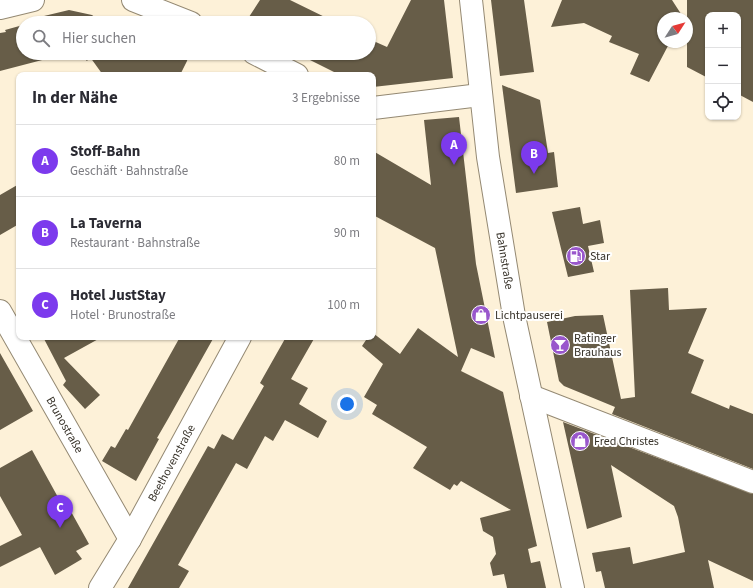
<!DOCTYPE html>
<html lang="de">
<meta charset="utf-8">
<style>
body{margin:0;font-family:"Source Sans 3",sans-serif;background:#f2f2f3;color:#2b2b33}
.controls{position:absolute;right:12px;top:12px;display:grid;overflow:hidden;border-radius:8px;box-shadow:0 1px 3px #0004}
.controls button{width:36px;height:36px;display:grid;place-items:center;padding:0;border:0;border-bottom:1px solid #e1e1e2;background:#fff;color:#2b2b33;font:20px sans-serif}
.compass{position:absolute;left:657px;top:12px;width:36px;height:36px;border-radius:50%;background:#fff;box-shadow:0 1px 3px #0004;rotate:54deg}
.you{position:absolute;left:347px;top:404px;width:14px;height:14px;margin:-10px;border:3px solid #fff;border-radius:50%;background:#1a73e8;box-shadow:0 0 0 6px #1a73e833}
.badge{display:grid;place-items:center;width:26px;height:26px;border-radius:50%;background:#7c3aed;color:#fff;font-size:13px;font-weight:700}
.pin{position:absolute;translate:-50% -33px;filter:drop-shadow(0 1px 2px #0008)}
.pin::after{content:'';position:absolute;top:21px;width:14px;height:12px;background:inherit;clip-path:polygon(0 0,100% 0,50% 100%)}
.list{margin:0;padding:0;list-style:none}
h2{display:flex;justify-content:space-between;align-items:center;height:52px;margin:0;padding:0 16px;font-size:17px}
h2 small{font-size:13px;font-weight:400;color:#7c7c81}
.list li{display:grid;grid-template-columns:26px 1fr auto;gap:12px;align-items:center;box-sizing:border-box;height:72px;padding:0 16px;border-top:1px solid #e1e1e2}
.list b{display:block;font-size:15px;white-space:nowrap}
.list p{margin:0;font-size:13px;white-space:nowrap;color:#7c7c81}
.list em{font-size:13px;font-style:normal;color:#7c7c81}
.icon{flex:none;width:22px;height:22px;fill:none;stroke:currentColor;stroke-width:2;stroke-linecap:round;stroke-linejoin:round}
.map{position:relative;flex:none;width:753px;height:588px;overflow:hidden}
.search{position:absolute;background:#fff;box-shadow:0 1px 3px #0004;left:16px;top:16px;width:360px;height:44px;display:flex;align-items:center;gap:10px;box-sizing:border-box;padding:0 14px;border-radius:22px;color:#7c7c81;font-size:15px}
.panel{position:absolute;background:#fff;box-shadow:0 1px 3px #0004;left:16px;top:72px;width:360px;height:268px;border-radius:8px}
.map>svg:first-child{display:block}
.building{fill:#675d48}
.lines{fill:none;stroke-linecap:round;stroke-linejoin:round}
.minor-casing{stroke:#948973;stroke-width:24}
.minor{stroke:#fff;stroke-width:22}
.labels{text-anchor:middle;stroke-width:4;stroke-linejoin:round;paint-order:stroke}
.poi-label{font-size:12px;fill:#38332a;stroke:#fff;text-anchor:start}
.street-label{font-size:12px;fill:#38332a;stroke:#fff}
</style>
<div class="map">
<svg width="753" height="588" viewBox="0 0 753 588">
<rect width="100%" height="100%" fill="#fdf1d8"/>
<path class="building" d="M260,0H290L337,23H245Z
M411,0H444L453,78L373,87V75H340L296,53H369V39L387,47Z
M491,0H524L534,72L500,76Z
M562,0H672L683,17L663,18V42H670L649,82L630,74L639,54L609,42L612,36L584,23L551,27Z
M687,0H753V102L738,94V15H708V78L687,67Z
M69,10L92,15L102,23H32L45,20L44,16Z
M23,25V53H69L0,71V33L6,32L5,30Z
M78,53H189L187,61L180,75H103L90,57L87,61Z
M502,85L540,100L548,153L554,152L558,187L516,193Z
M459,117L476,264L495,358L471,348L461,371L503,392L537,546L528,549L531,563L540,561L546,588H507L504,574L493,576L490,563L496,554L493,537L483,531L480,518L511,510L461,481L457,486L454,484L450,490L413,468L427,447L372,414L377,405L364,397L383,364L362,346L368,337H373V333L400,354L418,328L458,357L435,248L373,215V151L431,185L424,120Z
M19,184V224L0,235V195Z
M580,207L583,224L600,220L604,243L588,246L594,272L568,277L552,212Z
M668,288L669,310L707,308L688,353L704,360L691,393L729,409L730,405L753,414V469L612,414L615,407L564,386L559,381L547,322L575,316L603,315L621,399L635,397L630,290Z
M43,337H102L64,358L100,395L85,409L63,385L66,381Z
M180,337H214L168,419L157,438L159,439L136,481L102,461L111,446L115,448L126,429L128,430Z
M286,337H315L291,379L308,388L299,404L327,421L318,438L285,420L273,441L265,436L247,469L236,463L178,565L189,571L179,588H128L208,446L214,449L222,434L233,440L264,386L260,383Z
M0,353L33,411L0,430Z
M563,422L753,494V581L708,560L714,588H605L601,571L596,572L592,553L630,547L633,564L685,552L678,517L674,506L611,465L622,517L587,529Z
M32,450L65,510L69,508L89,544L76,551L82,559L55,575L40,547L0,567V546L22,535L0,496V468Z"/>
<g class="lines">
<g class="minor-casing">
<g id="minor">
<path d="M133,0L191,23"/>
<path id="s1" d="M471,0L488,157L514,316L573,588"/>
<path d="M0,8L33,0"/>
<path d="M254,53L297,75"/>
<path d="M373,108L480,95"/>
<path id="s2" d="M0,311L130,539"/>
<path d="M531,396L753,482"/>
<path id="s3" d="M100,588L130,539L240,337"/>
</g>
</g>
<use href="#minor" class="minor"/>
</g>
<defs>
<g id="fuel-disc" transform="scale(1)"><circle r="9.5" fill="#9957cc" stroke="#fff"/><path d="M-5.5-6h7V0h2V4h1.3V-2.5L3-4.5l.8-.8L6-3V5H2.5V1h-1V6h-7ZM-4.2-4.7v3.2H.2V-4.7Z" fill="#fff"/></g>
<g id="shop-disc" transform="scale(1)"><circle r="9.5" fill="#9957cc" stroke="#fff"/><path d="M-5-2.5h2.3a2.7 3.5 0 0 1 5.4 0H5L5.5 6h-11ZM-1.5-2.5h3a1.5 2.3 0 0 0-3 0Z" fill="#fff"/></g>
<g id="bar-disc" transform="scale(1)"><circle r="9.5" fill="#9957cc" stroke="#fff"/><path d="M-6-5H6L.8 .8V4.5H3.5V6h-7V4.5H-.8V.8Z" fill="#fff"/></g>
</defs>
<g fill-rule="evenodd">
<use href="#fuel-disc" x="576" y="256"/>
<use href="#shop-disc" x="481" y="315"/>
<use href="#bar-disc" x="560" y="345"/>
<use href="#shop-disc" x="580" y="441"/>
</g>
<g class="labels">
<g class="poi-label">
<text x="590" y="260">Star</text>
<text x="495" y="319">Lichtpauserei</text>
<text x="574" y="342">Ratinger<tspan x="574" dy="14">Brauhaus</tspan></text>
<text x="594" y="445">Fred Christes</text>
</g>
<g class="street-label">
<text dy="4" stroke="none"><textPath href="#s1" startOffset="263">Bahnstraße</textPath></text>
<text dy="4" stroke="none"><textPath href="#s2" startOffset="131">Brunostraße</textPath></text>
<text dy="4" stroke="none"><textPath href="#s3" startOffset="144">Beethovenstraße</textPath></text>
</g>
</g>
</svg>
<div class="controls">
<button>+</button>
<button>−</button>
<button><svg class="icon" aria-label="locate" viewBox="0 0 24 24"><circle cx="12" cy="12" r="6"/><path d="M12 2v4M12 18v4M2 12h4M18 12h4"/></svg></button>
</div>
<svg class="compass" viewBox="-18 -18 36 36"><path d="M0-13l5 13h-10z" fill="#e53935"/><path d="M0 13l5-13h-10z" fill="#7c7c81"/></svg>
<div class="you"></div>
<div class="pin badge" style="left:454px;top:165px">A</div>
<div class="pin badge" style="left:534px;top:174px">B</div>
<div class="pin badge" style="left:60px;top:528px">C</div>
<div class="search"><svg class="icon" aria-label="search" viewBox="0 0 24 24"><circle cx="10" cy="10" r="6"/><path d="M15 15l6 6"/></svg>Hier suchen</div>
<section class="panel">
<h2>In der Nähe<small>3 Ergebnisse</small></h2>
<ul class="list">
<li><span class="badge">A</span><div><b>Stoff-Bahn</b><p>Geschäft · Bahnstraße</p></div><em>80 m</em></li>
<li><span class="badge">B</span><div><b>La Taverna</b><p>Restaurant · Bahnstraße</p></div><em>90 m</em></li>
<li><span class="badge">C</span><div><b>Hotel JustStay</b><p>Hotel · Brunostraße</p></div><em>100 m</em></li>
</ul>
</section>
</div>
